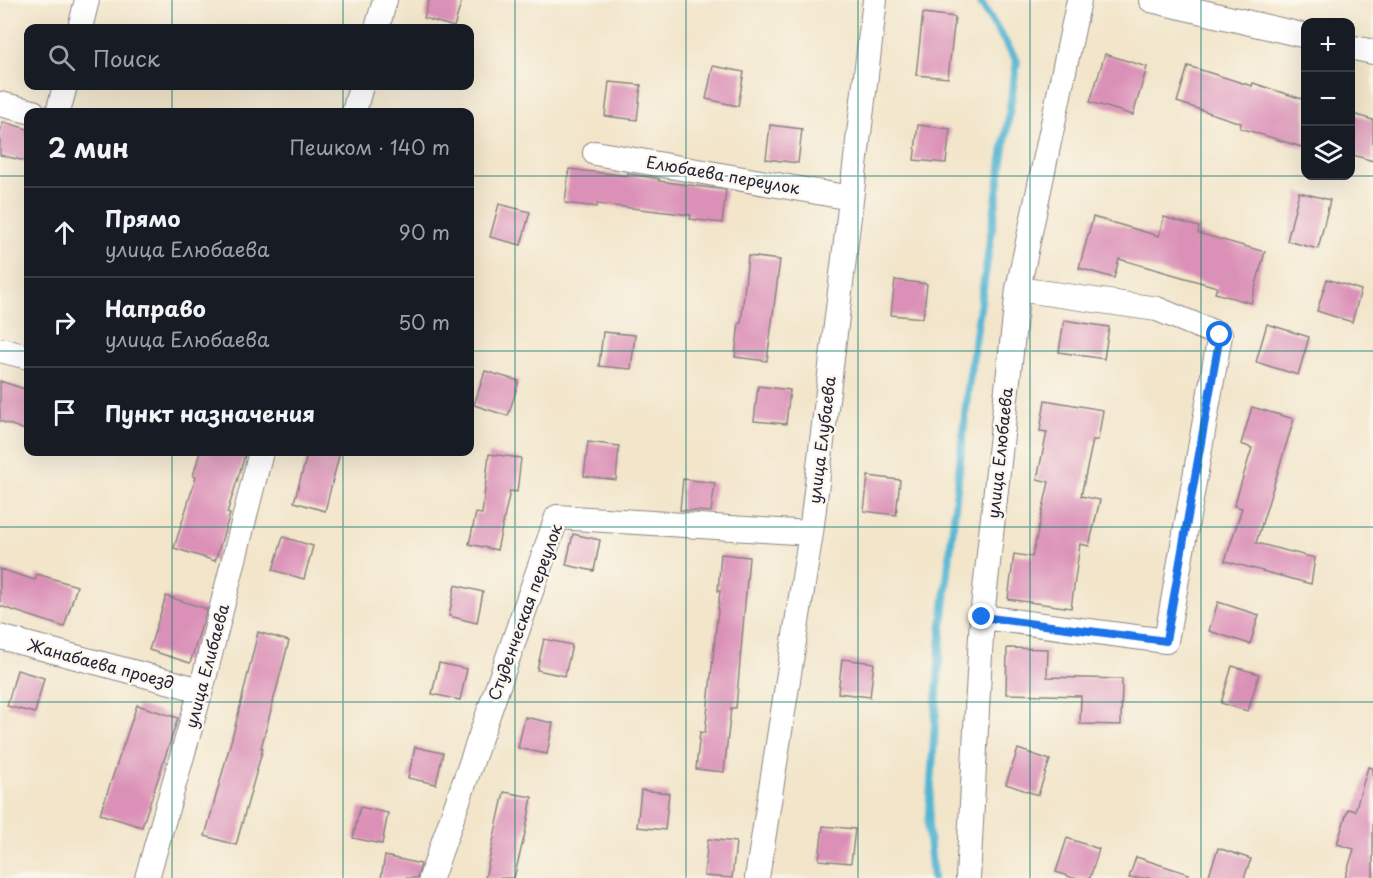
<!DOCTYPE html>
<html lang="ru">
<meta charset="utf-8">
<style>
body{margin:0;font-family:"Playpen Sans",sans-serif;background:#242831;color:#f1f3f6}
.controls{position:absolute;right:18px;top:18px;display:grid;overflow:hidden;border-radius:12px;box-shadow:0 6px 24px #0002}
.controls button{width:54px;height:54px;display:grid;place-items:center;padding:0;border:0;border-bottom:2px solid #363941;background:#171b24;color:#f1f3f6;font:30px sans-serif}
.stop{position:absolute;width:18px;height:18px;margin:-14px;border:4px solid #1a73e8;border-radius:50%;background:#fff}
.stop.end{background:#1a73e8;border-color:#fff;box-shadow:0 2px 6px #0008}
.list{margin:0;padding:0;list-style:none}
h2{display:flex;justify-content:space-between;align-items:center;height:78px;margin:0;padding:0 24px;font-size:26px}
h2 small{font-size:20px;font-weight:400;color:#9ea1a6}
.list li{display:grid;grid-template-columns:39px 1fr auto;gap:18px;align-items:center;box-sizing:border-box;height:90px;padding:0 24px;border-top:2px solid #363941}
.list b{display:block;font-size:22px;white-space:nowrap}
.list p{margin:0;font-size:20px;white-space:nowrap;color:#9ea1a6}
.list em{font-size:20px;font-style:normal;color:#9ea1a6}
.icon{flex:none;width:33px;height:33px;fill:none;stroke:currentColor;stroke-width:2;stroke-linecap:round;stroke-linejoin:round}
.map{position:relative;flex:none;width:1373px;height:878px;overflow:hidden}
.search{position:absolute;background:#171b24;box-shadow:0 6px 24px #0002;left:24px;top:24px;width:450px;height:66px;display:flex;align-items:center;gap:15px;box-sizing:border-box;padding:0 21px;border-radius:12px;color:#9ea1a6;font-size:22px}
.panel{position:absolute;background:#171b24;box-shadow:0 6px 24px #0002;left:24px;top:108px;width:450px;height:348px;border-radius:12px}
.map>svg:first-child{display:block}
.lines{fill:none;stroke-linecap:round;stroke-linejoin:round}
.stream{stroke:#53b5d2;stroke-width:8}
.building{fill:#db91b7}
.minor-casing{stroke:#8a8482;stroke-width:26}
.minor{stroke:#fff;stroke-width:24}
.route{stroke:#1a73e8;stroke-width:8}
.grid{fill:none;stroke:#0f766e;stroke-width:1.5;stroke-opacity:0.55}
.labels{text-anchor:middle;stroke-width:5;stroke-linejoin:round;paint-order:stroke}
.street-label{font-size:16px;fill:#22223b;stroke:#fbf7ec}
</style>
<div class="map">
<svg width="1373" height="878" viewBox="0 0 1373 878">
<rect width="100%" height="100%" fill="#fbf7ec"/>
<filter id="ink" filterUnits="userSpaceOnUse"><feTurbulence type="fractalNoise" baseFrequency=".0167" numOctaves="2"/><feDisplacementMap in="SourceGraphic" scale="12" xChannelSelector="R" yChannelSelector="G"/><feConvolveMatrix kernelMatrix="1 2 1 2 8 2 1 2 1" color-interpolation-filters="sRGB"/></filter>
<filter id="wash" filterUnits="userSpaceOnUse"><feTurbulence type="fractalNoise" baseFrequency=".008" numOctaves="4" result="noise"/><feDisplacementMap in="SourceGraphic" scale="24" xChannelSelector="R" yChannelSelector="G"/><feGaussianBlur stdDeviation="1.35" result="paint"/><feColorMatrix in="noise" values="0 0 0 0 0 0 0 0 0 0 0 0 0 0 0 0 0 1.4 0 .05"/><feComposite in="paint" operator="in"/></filter>
<g filter="url(#wash)">
<rect width="100%" height="100%" fill="#f2e5ca"/>
<g class="lines">
<path class="stream" d="M933,878L928,828L941,635L968,388L1017,61L979,0"/>
</g>
<g id="blocks">
<path class="building" d="M429,0H462L454,27L424,18Z
M923,13L955,17L948,78L916,75Z
M1105,54L1147,67L1133,115L1090,102Z
M713,66L744,72L738,106L706,99Z
M1188,66L1252,86L1253,83L1305,100V148L1240,128L1241,123L1177,102Z
M609,82L641,85L637,120L605,116Z
M1350,113L1373,120V161L1350,154Z
M3,122L28,129V146L25,161L0,155V133Z
M770,125L802,129L798,163L766,159Z
M918,125L950,129L946,163L914,160Z
M569,169L627,176V173L630,174L659,179V181L726,190L722,223L690,219L691,215L597,204V207L565,203Z
M1299,192L1330,200L1318,249L1287,241Z
M499,204L530,212L521,245L490,237Z
M1093,217L1159,236L1164,217L1199,227L1198,233L1265,252L1251,303L1215,293L1217,287L1119,259L1114,278L1079,268Z
M748,256L780,260L767,361L735,357L739,323H741Z
M1327,279L1361,290L1352,322L1317,311Z
M895,280L927,284L923,318L891,315Z
M1064,320L1109,327L1104,359L1059,352Z
M1267,324L1309,337L1298,375L1256,362Z
M603,332L635,335L631,369L599,366Z
M485,371L519,381L508,416L474,405Z
M0,381L28,390V431L0,421Z
M758,386L790,390L786,424L754,421Z
M1045,400L1103,410L1098,440H1093L1081,496L1100,500L1089,546L1080,544L1071,608L1008,599L1014,554L1032,557L1049,482L1037,479L1047,432L1040,431Z
M1252,407L1294,419L1256,543L1315,558L1311,584L1225,561L1242,508L1234,506L1252,448L1241,444Z
M588,442L619,446L616,480L584,476Z
M200,452H246L227,513L230,514L215,561L174,548L196,477L193,476Z
M308,452H340L325,511L294,502Z
M489,454L521,458L517,492L510,491L497,550L469,544L476,513L482,514Z
M868,476L900,480L896,515L864,511Z
M683,479L715,483L711,512L680,510Z
M573,534L600,540L594,571L566,565Z
M283,537L313,546L304,579L273,570Z
M721,554L749,557L736,708H731L724,772L696,769L700,732L705,733L720,591H718Z
M0,569L35,580L37,574L77,586L64,627L0,606Z
M455,585L483,592L477,623L449,616Z
M166,596L207,609L190,663L149,650Z
M1218,602L1259,615L1250,644L1209,631Z
M258,632L289,641L261,748H263L236,845L205,836L237,719Z
M544,639L572,645L565,676L537,670Z
M1007,648L1048,649L1047,677L1122,679L1121,725L1080,724L1081,696L1006,694Z
M842,659L874,663L870,697L838,693Z
M439,663L467,669L460,700L432,694Z
M1232,666L1259,674L1248,711L1221,703Z
M17,670L44,678L35,713L7,706Z
M137,705L178,718L142,827L100,814Z
M525,717L553,723L547,754L518,748Z
M415,747L443,753L436,784L408,778Z
M1018,749L1050,760L1038,795L1006,784Z
M1368,767L1373,768V878H1345L1354,849L1337,844L1348,809L1355,811Z
M641,790L669,793L665,830L637,827Z
M504,792L532,797L526,829L514,878H485Z
M360,807L388,813L382,844L353,838Z
M823,826L855,829L851,863L819,860Z
M1067,838L1099,849L1090,878H1073L1056,872Z
M708,839L736,842L732,878L704,876Z
M1218,848L1251,859L1244,878H1208Z
M385,856L421,864L417,878H381Z
M1136,857L1189,874L1188,878H1129Z"/>
</g>
</g>
<g filter="url(#ink)">
<use href="#blocks" fill-opacity="0" stroke="#8a8482" stroke-width="1.5"/>
<g class="lines">
<g class="minor-casing">
<path id="minor" d="M1151,0L1306,36
M80,28L87,0
M377,28L385,0
M1350,47L1373,52
M0,104L33,112
M58,112L65,86
M354,112L361,86
M595,153L851,198
M0,350L28,357
M982,617L1166,641L1220,335L1157,309L1018,289
M0,637L201,690
M147,878L201,690L261,452
M431,878L557,517L811,533
M757,878L811,533L875,0
M968,878L982,617L1018,289L1079,0"/>
</g>
<use href="#minor" class="minor"/>
</g>
</g>
<g class="lines" filter="url(#ink)">
<path class="route" d="M982,617L1166,641L1220,335"/>
</g>
<path class="grid" d="M172,0V28M343,0V28M515,0V878M686,0V878M858,0V878M1030,0V878M1201,0V878M172,86V112M343,86V112M0,176H28M470,176H1373M0,351H28M470,351H1373M172,452V878M343,452V878M0,527H1373M0,702H1373"/>
<g class="labels">
<g class="street-label">
<text transform="translate(723 175) rotate(10)" y="6">Елюбаева переулок</text>
<text transform="translate(822 440) rotate(-83)" y="6">улица Елубаева</text>
<text transform="translate(1000 453) rotate(-84)" y="6">улица Елюбаева</text>
<text transform="translate(525 612) rotate(-70)" y="6">Студенческая переулок</text>
<text transform="translate(101 664) rotate(15)" y="6">Жанабаева проезд</text>
<text transform="translate(207 666) rotate(-75)" y="6">улица Елибаева</text>
</g>
</g>
</svg>
<div class="controls">
<button>+</button>
<button>−</button>
<button><svg class="icon" aria-label="layers" viewBox="0 0 24 24"><path d="M12 4l9 5-9 5-9-5zM3 14l9 5 9-5"/></svg></button>
</div>
<div class="stop" style="left:1220px;top:335px"></div>
<div class="stop end" style="left:982px;top:617px"></div>
<div class="search"><svg class="icon" aria-label="search" viewBox="0 0 24 24"><circle cx="10" cy="10" r="6"/><path d="M15 15l6 6"/></svg>Поиск</div>
<section class="panel">
<h2>2 мин<small>Пешком · 140 m</small></h2>
<ul class="list">
<li><svg class="icon" aria-label="ahead" viewBox="0 0 24 24"><path d="M12 20V5M6 11l6-6 6 6"/></svg><div><b>Прямо</b><p>улица Елюбаева</p></div><em>90 m</em></li>
<li><svg class="icon" aria-label="right" viewBox="0 0 24 24"><path d="M7 20v-9h11M14 6l5 5-5 5"/></svg><div><b>Направо</b><p>улица Елюбаева</p></div><em>50 m</em></li>
<li><svg class="icon" aria-label="arrive" viewBox="0 0 24 24"><path d="M6 21V4h12l-3 4 3 4H6"/></svg><div><b>Пункт назначения</b></div></li>
</ul>
</section>
</div>
